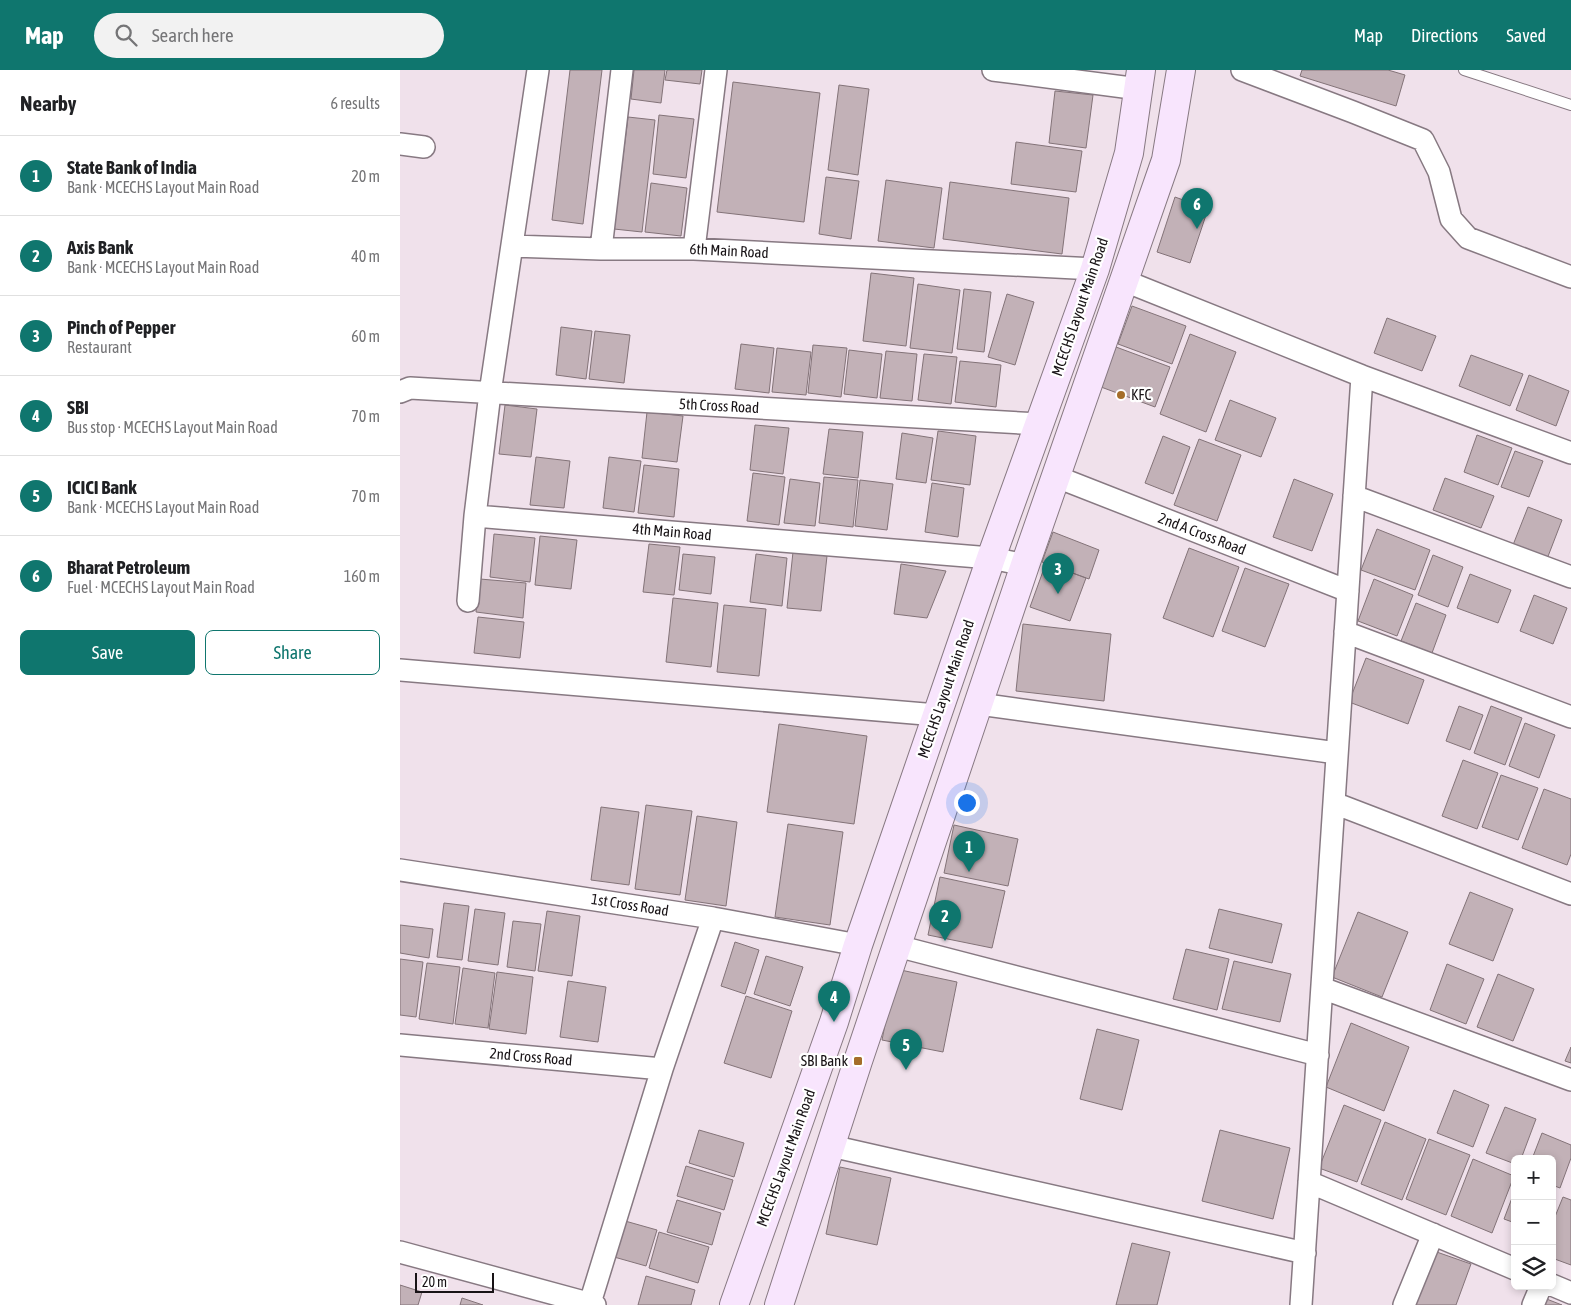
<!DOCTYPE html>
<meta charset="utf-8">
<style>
body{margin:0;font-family:"Asap Condensed",sans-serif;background:#f2f2f2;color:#202124}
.controls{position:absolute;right:15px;bottom:15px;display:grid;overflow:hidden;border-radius:8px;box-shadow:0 2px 8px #0003}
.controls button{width:45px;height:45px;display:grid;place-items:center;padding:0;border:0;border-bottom:1px solid #e0e0e0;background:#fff;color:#202124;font:25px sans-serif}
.scale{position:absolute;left:15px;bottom:12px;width:79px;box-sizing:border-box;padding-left:5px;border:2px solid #181316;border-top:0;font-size:14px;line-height:18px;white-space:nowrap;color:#181316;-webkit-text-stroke:4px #fff;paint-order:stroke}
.you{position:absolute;left:566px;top:732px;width:18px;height:18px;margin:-12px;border:4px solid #fff;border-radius:50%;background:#1a73e8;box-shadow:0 0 0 8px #1a73e833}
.badge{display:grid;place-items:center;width:32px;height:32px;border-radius:50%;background:#0f766e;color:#fff;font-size:16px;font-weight:700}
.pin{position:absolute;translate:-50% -41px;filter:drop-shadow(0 1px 2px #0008)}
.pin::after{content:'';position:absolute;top:26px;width:18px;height:15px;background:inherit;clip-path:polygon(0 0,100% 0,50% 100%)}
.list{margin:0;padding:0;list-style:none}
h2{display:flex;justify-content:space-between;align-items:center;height:65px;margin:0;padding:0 20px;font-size:21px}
h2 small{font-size:16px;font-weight:400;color:#757577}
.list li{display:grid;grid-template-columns:32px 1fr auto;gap:15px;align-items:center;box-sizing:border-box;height:80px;padding:0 20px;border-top:1px solid #e0e0e0}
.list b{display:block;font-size:19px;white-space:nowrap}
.list p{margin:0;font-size:16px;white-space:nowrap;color:#757577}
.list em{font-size:16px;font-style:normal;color:#757577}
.actions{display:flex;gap:10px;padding:15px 20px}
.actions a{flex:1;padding:11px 0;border:1px solid #0f766e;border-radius:8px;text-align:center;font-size:18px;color:#0f766e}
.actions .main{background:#0f766e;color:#fff}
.icon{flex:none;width:28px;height:28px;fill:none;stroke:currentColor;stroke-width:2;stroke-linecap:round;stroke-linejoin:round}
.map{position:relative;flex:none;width:1171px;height:1235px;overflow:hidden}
header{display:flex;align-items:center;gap:30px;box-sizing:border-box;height:70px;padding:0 25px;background:#0f766e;color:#fff}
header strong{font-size:24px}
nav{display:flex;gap:28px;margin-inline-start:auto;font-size:18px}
.search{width:350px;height:45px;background:#f2f2f2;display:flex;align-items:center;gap:12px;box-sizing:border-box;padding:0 18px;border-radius:28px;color:#757577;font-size:19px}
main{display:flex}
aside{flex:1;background:#fff}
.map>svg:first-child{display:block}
.building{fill:#c2b1b7;stroke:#837378}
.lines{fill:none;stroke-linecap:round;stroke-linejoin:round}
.service-casing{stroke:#877982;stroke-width:12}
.minor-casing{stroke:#877982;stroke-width:24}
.secondary-casing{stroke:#877982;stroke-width:30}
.service{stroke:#fff;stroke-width:10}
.minor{stroke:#fff;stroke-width:21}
.secondary{stroke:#f8e5fd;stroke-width:28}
.poi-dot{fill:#a56e2a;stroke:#fff;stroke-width:2}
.labels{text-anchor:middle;stroke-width:4.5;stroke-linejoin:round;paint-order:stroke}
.street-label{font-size:15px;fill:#181316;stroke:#fff}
.poi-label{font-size:15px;fill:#181316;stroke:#fff;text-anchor:start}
</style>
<header>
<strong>Map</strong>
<div class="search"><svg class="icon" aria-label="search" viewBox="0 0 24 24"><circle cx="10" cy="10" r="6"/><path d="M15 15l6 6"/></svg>Search here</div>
<nav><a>Map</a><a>Directions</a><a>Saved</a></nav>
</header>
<main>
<aside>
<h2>Nearby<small>6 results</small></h2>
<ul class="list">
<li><span class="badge">1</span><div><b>State Bank of India</b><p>Bank · MCECHS Layout Main Road</p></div><em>20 m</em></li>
<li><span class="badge">2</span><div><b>Axis Bank</b><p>Bank · MCECHS Layout Main Road</p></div><em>40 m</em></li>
<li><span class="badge">3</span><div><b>Pinch of Pepper</b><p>Restaurant</p></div><em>60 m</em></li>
<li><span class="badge">4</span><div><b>SBI</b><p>Bus stop · MCECHS Layout Main Road</p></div><em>70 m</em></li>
<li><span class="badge">5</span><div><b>ICICI Bank</b><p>Bank · MCECHS Layout Main Road</p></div><em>70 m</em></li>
<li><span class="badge">6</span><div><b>Bharat Petroleum</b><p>Fuel · MCECHS Layout Main Road</p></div><em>160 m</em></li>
</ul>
<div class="actions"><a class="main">Save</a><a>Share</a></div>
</aside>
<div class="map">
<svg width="1171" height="1235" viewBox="0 0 1171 1235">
<rect width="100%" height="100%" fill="#f0e1eb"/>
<path class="building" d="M170,0H202L183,154L152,150Z
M234,0H265L261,33L231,29Z
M267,0H302L300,14L265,10Z
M902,0H988L1005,5L996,36L900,6Z
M333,12L420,23L404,152L317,142Z
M439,15L469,19L458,105L428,100Z
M655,21L693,25L686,78L649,73Z
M259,45L294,49L286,108L253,104Z
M228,47L255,50L242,162L214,159Z
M616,72L682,81L676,122L611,114Z
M426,107L459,111L451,169L419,164Z
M486,110L542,118L534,178L478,171Z
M550,112L669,128L662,184L543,169Z
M251,113L287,118L281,166L245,162Z
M775,127L808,139L790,193L757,182Z
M471,203L514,208L506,276L463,271Z
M518,214L560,220L552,283L510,278Z
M564,219L591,222L584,282L557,279Z
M607,224L634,232L615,295L588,287Z
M732,236L786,256L772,294L718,274Z
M987,248L1036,266L1022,301L974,283Z
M161,257L192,261L186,309L156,305Z
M195,261L230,265L224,313L189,309Z
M790,264L836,282L806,362L760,344Z
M341,274L374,278L369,323L335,319Z
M413,275L447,278L441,327L408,323Z
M716,277L770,297L755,337L701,317Z
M377,278L411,282L406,325L372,322Z
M449,280L482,284L477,328L444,324Z
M486,281L517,284L512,331L480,328Z
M524,284L557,287L551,334L518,330Z
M1071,285L1123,304L1110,336L1059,316Z
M560,291L601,295L596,337L555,332Z
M1129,305L1169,321L1156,356L1116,340Z
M830,330L876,348L861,387L815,370Z
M105,335L137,339L131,387L99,384Z
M247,342L283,346L277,392L242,388Z
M355,355L389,358L383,404L350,400Z
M429,359L463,362L458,408L423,404Z
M538,361L576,366L570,415L531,410Z
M502,363L533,368L526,413L496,409Z
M1077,365L1112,378L1098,415L1064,402Z
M763,366L790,377L773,424L745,413Z
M799,369L841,385L817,451L774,435Z
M1115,381L1143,391L1129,427L1101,417Z
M136,387L170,391L164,438L130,435Z
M209,387L241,391L234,442L203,438Z
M244,395L279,399L274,447L238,443Z
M353,403L385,407L379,455L347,451Z
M424,407L458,410L453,457L419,453Z
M1045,408L1094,426L1081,458L1033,440Z
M390,409L420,413L415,456L384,453Z
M894,409L933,424L912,481L873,467Z
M460,410L493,414L487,460L455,456Z
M532,413L564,418L558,467L525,462Z
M1128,437L1162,450L1147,489L1113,475Z
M977,459L1030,480L1015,520L961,500Z
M653,462L699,480L689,509L642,492Z
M94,464L135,468L130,512L90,507Z
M140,466L177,470L171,519L135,515Z
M249,474L280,477L274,525L243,522Z
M789,478L839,497L813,567L763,548Z
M393,482L427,486L421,541L387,538Z
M283,484L315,487L311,524L279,520Z
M356,484L387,488L382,536L350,532Z
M1033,485L1063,497L1048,537L1018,525Z
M646,493L686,508L670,551L630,537Z
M501,494L546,501L527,548L494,544Z
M845,498L889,514L865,577L822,561Z
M1070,504L1111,520L1098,553L1057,538Z
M80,509L126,513L123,548L76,542Z
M974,509L1013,525L997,566L958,551Z
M1134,525L1167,538L1153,574L1120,561Z
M273,528L318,533L311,597L266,592Z
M1016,533L1046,545L1032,583L1001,571Z
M324,535L366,539L359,606L317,602Z
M78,547L124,552L120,588L74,583Z
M623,554L711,564L704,631L616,621Z
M966,588L1024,610L1008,654L949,632Z
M1059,636L1083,645L1070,680L1046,671Z
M1091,636L1122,648L1105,695L1074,683Z
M1125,653L1155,665L1139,708L1109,696Z
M379,654L467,666L454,754L367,742Z
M1063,690L1098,703L1077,759L1042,746Z
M1101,705L1138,718L1118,770L1082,757Z
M1144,719L1171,729V784L1167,795L1122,778Z
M246,735L292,741L280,825L235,819Z
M201,737L239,742L229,815L191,810Z
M297,746L337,752L326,836L285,830Z
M388,754L443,762L430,855L375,847Z
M554,755L618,769L608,816L544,803Z
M540,807L605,821L592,878L528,865Z
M1070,822L1113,839L1093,891L1049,874Z
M44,833L69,836L62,890L37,887Z
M75,839L105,843L98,895L68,891Z
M819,839L882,854L872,893L809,878Z
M147,841L180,846L172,906L138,901Z
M958,842L1008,862L982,927L932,907Z
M113,851L141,854L135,901L107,897Z
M0,855L33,859L29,888L0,883Z
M335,872L359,880L345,924L321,916Z
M786,879L829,889L817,940L773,929Z
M366,886L403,897L390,936L354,924Z
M0,889L23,892L16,947L0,945Z
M834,891L891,904L880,952L822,939Z
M27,893L60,897L53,954L19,949Z
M1047,894L1084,909L1066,954L1030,940Z
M63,898L95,903L88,958L55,954Z
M496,899L557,912L543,982L482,970Z
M97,902L133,907L126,964L89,959Z
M1098,904L1134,919L1113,971L1077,957Z
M168,911L206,917L198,972L160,967Z
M346,926L392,941L371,1008L324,993Z
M951,953L1009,977L984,1041L926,1017Z
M697,959L739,970L722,1040L680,1029Z
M1171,977V993L1165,991Z
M1054,1020L1089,1035L1073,1077L1037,1063Z
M944,1035L981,1050L957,1112L919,1098Z
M1105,1037L1136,1049L1121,1089H1115V1094L1086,1083Z
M985,1052L1026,1069L1002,1130L961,1114Z
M299,1060L344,1073L334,1107L289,1093Z
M820,1060L890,1078L873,1149L802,1131Z
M1142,1063L1171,1075V1088L1160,1118L1152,1115V1089H1132Z
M1029,1069L1070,1085L1046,1145L1006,1129Z
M1073,1089L1114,1106L1092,1163L1051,1146Z
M286,1096L333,1110L324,1140L277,1126Z
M440,1097L491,1108L477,1175L426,1164Z
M1115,1120V1153L1104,1149Z
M1163,1127L1171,1130V1195L1152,1188V1154Z
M277,1130L321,1143L312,1175L267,1162Z
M218,1149L257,1160L246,1196L207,1185Z
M259,1162L309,1177L298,1213L249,1198Z
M732,1173L770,1182L757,1235H716Z
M1031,1180L1071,1194L1056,1235H1011Z
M246,1206L295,1220L291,1235H238Z
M0,1215L22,1222L18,1235H0Z
M62,1228L83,1235H60Z
M1144,1228L1162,1235H1142Z"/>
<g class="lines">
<g class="service-casing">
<path id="service" d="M1064,0L1171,35"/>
</g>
<g class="minor-casing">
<path id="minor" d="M593,0L739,19
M842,0L953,42L1023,70L1039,102L1051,149L1068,168L1171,207
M0,74L24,77
M112,176L201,179H294L695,199
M201,179L222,0
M294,179L316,0
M725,211L962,306L1171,383
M0,322L10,318L639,354
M657,407L948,521
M954,426L1171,507
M75,446L591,488L625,495
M68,531L75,446L90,323L138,0
M945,562L1171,647
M0,600L537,645
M579,634L937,683
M934,733L1171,824
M0,800L313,848L458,875
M497,876L918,985
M922,918L1171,1010
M0,975L262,999
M431,1076L905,1183
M909,1112L1115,1199
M0,1182L195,1235
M1152,1215L1171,1223
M190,1233L262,999L313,848
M901,1235L962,306
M1004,1235L1033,1164
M1133,1235L1141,1216"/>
</g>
<g class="secondary-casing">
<path id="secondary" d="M334,1235L434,952L458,875L591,488L695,199L729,83L741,0
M379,1235L458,991L625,495L766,90L781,0"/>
</g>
<use href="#service" class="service"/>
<use href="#minor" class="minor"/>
<use href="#secondary" class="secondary"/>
</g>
<g class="poi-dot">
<circle cx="721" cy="325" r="5"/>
<rect x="453" y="986" width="10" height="10" rx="2.5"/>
</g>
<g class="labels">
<g class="street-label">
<text transform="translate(329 181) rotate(3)" y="5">6th Main Road</text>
<text transform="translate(680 237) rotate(-71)" y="5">MCECHS Layout Main Road</text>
<text transform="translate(319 336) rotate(3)" y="5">5th Cross Road</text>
<text transform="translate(272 462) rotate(5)" y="5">4th Main Road</text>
<text transform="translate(802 464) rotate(21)" y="5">2nd A Cross Road</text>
<text transform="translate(546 619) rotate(-71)" y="5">MCECHS Layout Main Road</text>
<text transform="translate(230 835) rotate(9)" y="5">1st Cross Road</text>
<text transform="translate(131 987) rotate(5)" y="5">2nd Cross Road</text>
<text transform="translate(386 1088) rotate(-70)" y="5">MCECHS Layout Main Road</text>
</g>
<g class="poi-label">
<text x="731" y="330">KFC</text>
<text x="448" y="996" text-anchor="end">SBI Bank</text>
</g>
</g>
</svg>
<div class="controls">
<button>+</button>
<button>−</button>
<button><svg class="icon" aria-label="layers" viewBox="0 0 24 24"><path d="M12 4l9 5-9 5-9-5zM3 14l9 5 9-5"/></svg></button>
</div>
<div class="scale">20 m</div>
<div class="you"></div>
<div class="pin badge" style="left:569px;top:802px">1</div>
<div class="pin badge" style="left:545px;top:871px">2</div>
<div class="pin badge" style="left:658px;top:524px">3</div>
<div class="pin badge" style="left:434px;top:952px">4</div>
<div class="pin badge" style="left:506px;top:1000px">5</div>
<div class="pin badge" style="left:797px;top:159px">6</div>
</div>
</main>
